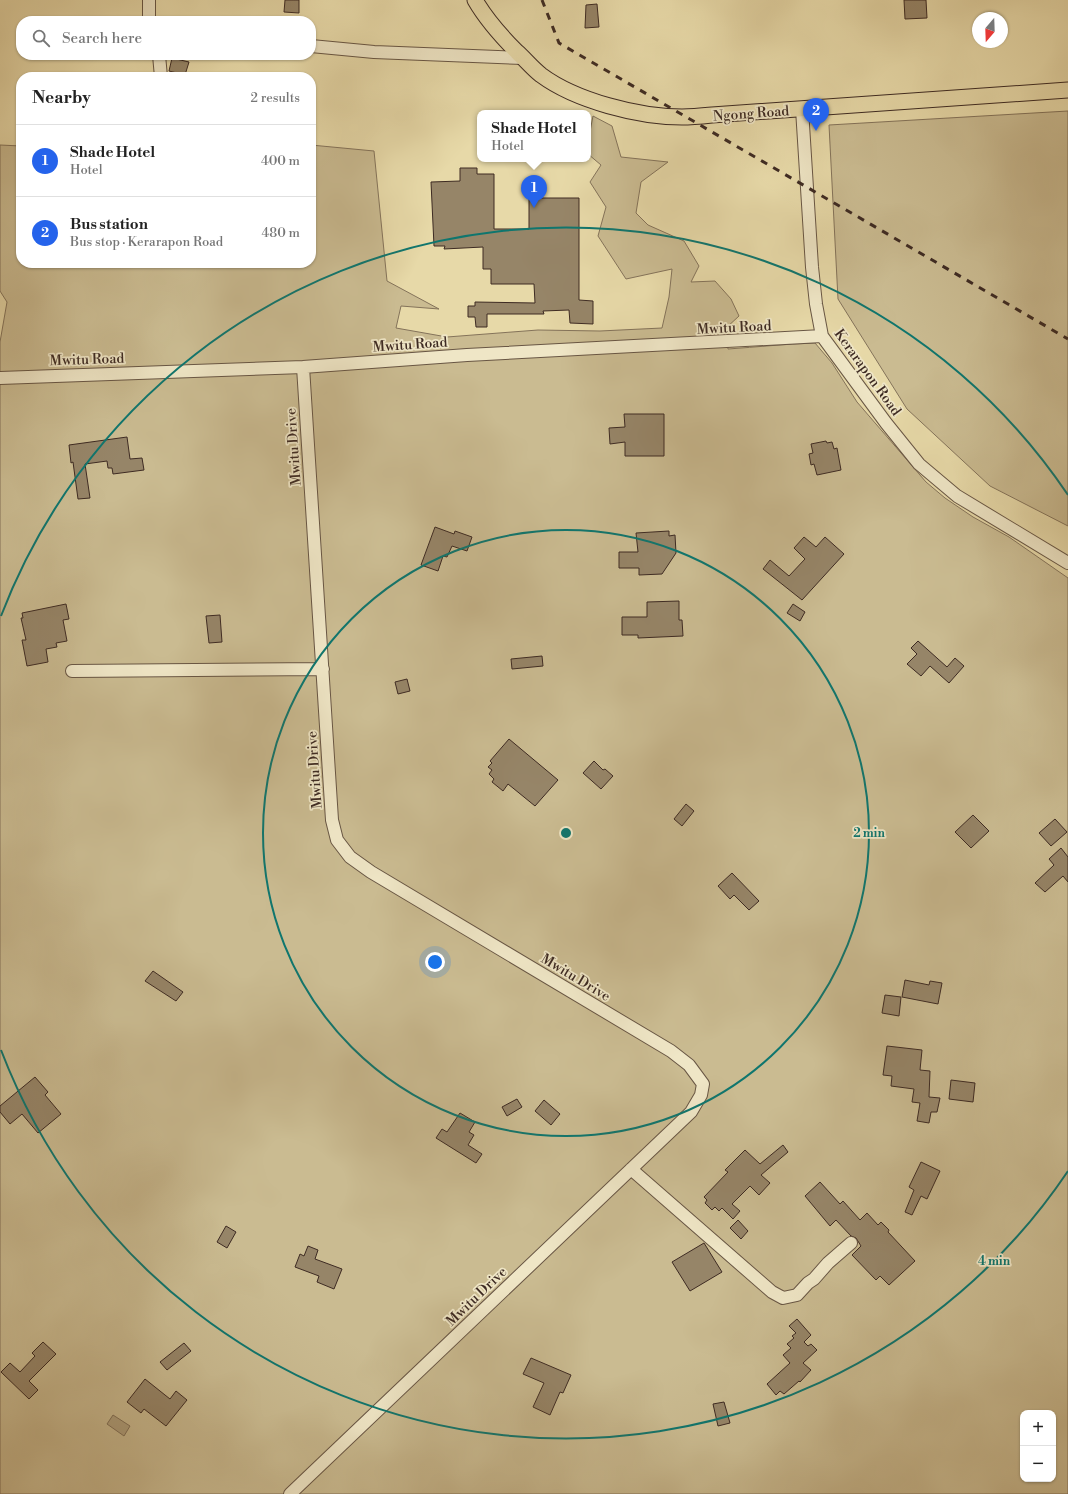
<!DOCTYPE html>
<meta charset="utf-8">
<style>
body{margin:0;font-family:"Libre Bodoni",serif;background:#f6f6f6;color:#222}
.controls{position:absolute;right:12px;bottom:12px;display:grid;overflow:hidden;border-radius:8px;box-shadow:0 1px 3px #0004}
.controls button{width:36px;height:36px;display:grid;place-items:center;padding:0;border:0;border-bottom:1px solid #e0e0e0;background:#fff;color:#222;font:20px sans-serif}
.compass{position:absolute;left:972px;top:12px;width:36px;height:36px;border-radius:50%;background:#fff;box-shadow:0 1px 3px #0004;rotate:199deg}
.you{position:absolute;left:435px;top:962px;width:14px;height:14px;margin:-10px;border:3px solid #fff;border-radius:50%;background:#1a73e8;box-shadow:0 0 0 6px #1a73e833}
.badge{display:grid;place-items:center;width:26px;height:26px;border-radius:50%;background:#2563eb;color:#fff;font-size:13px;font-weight:700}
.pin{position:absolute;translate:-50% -33px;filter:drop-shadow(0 1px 2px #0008)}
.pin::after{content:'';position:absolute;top:21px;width:14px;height:12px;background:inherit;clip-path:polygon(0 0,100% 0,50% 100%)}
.popup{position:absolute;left:477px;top:110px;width:114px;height:52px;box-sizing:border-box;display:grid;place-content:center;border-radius:8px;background:#fff;filter:drop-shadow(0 1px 3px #0005);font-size:13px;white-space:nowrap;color:#767676}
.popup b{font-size:15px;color:#222}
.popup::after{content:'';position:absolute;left:50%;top:100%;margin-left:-8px;border:8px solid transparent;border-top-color:#fff}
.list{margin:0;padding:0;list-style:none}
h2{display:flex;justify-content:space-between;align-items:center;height:52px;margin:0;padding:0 16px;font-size:17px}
h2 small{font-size:13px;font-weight:400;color:#767676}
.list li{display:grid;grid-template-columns:26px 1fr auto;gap:12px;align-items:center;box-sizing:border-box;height:72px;padding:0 16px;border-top:1px solid #e0e0e0}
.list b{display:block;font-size:15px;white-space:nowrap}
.list p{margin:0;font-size:13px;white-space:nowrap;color:#767676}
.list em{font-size:13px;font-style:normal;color:#767676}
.icon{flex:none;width:22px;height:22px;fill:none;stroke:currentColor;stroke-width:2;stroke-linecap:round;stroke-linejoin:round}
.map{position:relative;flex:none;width:1068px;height:1494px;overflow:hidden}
.search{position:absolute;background:#fff;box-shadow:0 1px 3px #0004;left:16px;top:16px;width:300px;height:44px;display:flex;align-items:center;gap:10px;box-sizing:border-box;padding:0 14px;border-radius:16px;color:#767676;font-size:15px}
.panel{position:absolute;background:#fff;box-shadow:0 1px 3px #0004;left:16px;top:72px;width:300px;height:196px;border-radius:16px}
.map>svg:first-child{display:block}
.green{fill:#cabb91;stroke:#84735a;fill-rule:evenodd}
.water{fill:#ae9e7b;stroke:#817058}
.building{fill:#968568;stroke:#3e2b23}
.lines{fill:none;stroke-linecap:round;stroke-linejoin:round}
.minor-casing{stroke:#685644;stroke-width:14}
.major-casing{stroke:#3e2b23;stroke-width:17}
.minor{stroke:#efe6c6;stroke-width:12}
.major{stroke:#e7d9a8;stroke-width:15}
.rail{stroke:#3e2b23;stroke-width:3;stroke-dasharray:7 7;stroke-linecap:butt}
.ring{fill:none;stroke:#0f766e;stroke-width:2}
.labels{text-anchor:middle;stroke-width:3.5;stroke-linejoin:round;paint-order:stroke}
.street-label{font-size:14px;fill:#3e2b23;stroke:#efe6c6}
.centre{fill:#0f766e;stroke:#efe6c6;stroke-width:2}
.ring-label{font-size:12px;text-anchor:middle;font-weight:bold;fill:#0f766e;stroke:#efe6c6;stroke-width:3.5;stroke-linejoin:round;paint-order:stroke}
</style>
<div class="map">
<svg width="1068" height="1494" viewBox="0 0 1068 1494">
<rect width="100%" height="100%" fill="#e7d9a8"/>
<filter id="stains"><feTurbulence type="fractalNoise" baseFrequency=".005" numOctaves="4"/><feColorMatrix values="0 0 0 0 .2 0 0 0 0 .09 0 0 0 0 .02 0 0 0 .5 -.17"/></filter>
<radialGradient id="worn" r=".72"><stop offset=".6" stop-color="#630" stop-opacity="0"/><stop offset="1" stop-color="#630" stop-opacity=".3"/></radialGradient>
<path class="green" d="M1068,111V526L990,486L907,409L838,299L829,125Z
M593,116L612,126L621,157L668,162L641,182L636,213L648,225L684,241L699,266L691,282L715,281L731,299L739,316L726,328L728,349C757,347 785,344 815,343L832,363L857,402L926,482L945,498L973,517L1009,537L1068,578V1494H0V342L7,302L0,291V145L21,146V263H311V145L374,151L387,281L439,309L401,306L396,328L447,337L538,330L600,331L662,328L669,297L672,269L626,279L598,236L606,207L590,182L601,165L588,154V142ZM1023,1413H1053V1479H1023Z"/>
<path class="water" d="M113,1415L130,1426L124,1436L107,1424Z"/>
<path class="building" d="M285,0H299V13L284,12Z
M904,0H926L927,18L905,19Z
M597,4L599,27L585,28L586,5Z
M172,58L189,62L185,75L169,71Z
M460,168H477V174H494V229H529V198H579V300L593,301V324L570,323L569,310L543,311L544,314H487V327H476L475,317H468V306H475V302L535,303L534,284H491V269H483V247L444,249L445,246H434L431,182L460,181Z
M624,414H664V456H625V442L610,444L609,428L625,427Z
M127,437L130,459L142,458L144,470L113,474L112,468H108L107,461L85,464L90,498L78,499L73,462L71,463L69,445Z
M826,441L827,443L832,442L834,449L837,448L841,470L817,475L814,464L811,465L809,454L813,453L811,444Z
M435,527L454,534L455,531L472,537L467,551L452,546L447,557L443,556L438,571L421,565Z
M669,531V536L675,535L676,553L662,574L639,575V568H619V552H638L636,533Z
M804,537L816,547L825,537L844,554L802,600L763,569L770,560L789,576L805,559L794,548Z
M679,601V620H682L683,636L638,638V635H622V617H647V602Z
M66,604L69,619L63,620L67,641L56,643L57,647L46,649L48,662L27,666L22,640H26L21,618H23L22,613Z
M793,604L805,612L800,621L787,613Z
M220,615L222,642L209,643L206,616Z
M918,641L947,667L955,658L964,666L949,683L930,666L921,676L907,664L917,654L911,648Z
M542,656L543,666L512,669L511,659Z
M407,679L410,691L398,694L395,682Z
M509,739L558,780L535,806L508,784L503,791L492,782L494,779L489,774L492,770L488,767L492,763L490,761Z
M594,761L603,770L605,769L613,776L601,789L583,773Z
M686,804L694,811L682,826L674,819Z
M973,815L989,831L971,848L955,832Z
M1055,819L1067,832L1051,846L1039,833Z
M1061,848L1068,857V882L1063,876L1045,892L1035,883L1054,865L1049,859Z
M732,873L759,901L749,910L734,895L730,899L718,886Z
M153,971L183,992L176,1001L145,981Z
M905,980L929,985L930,981L942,983L938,1004L902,997Z
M885,995L901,997L899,1016L882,1013Z
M887,1046L922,1050L920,1070L930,1071L929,1097L940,1098L937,1112H931L929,1123L917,1121L920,1103L912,1102L914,1089L891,1086L892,1076L883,1075Z
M35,1077L48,1092L45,1095L61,1114L38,1133L22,1114L10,1124L0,1112V1106Z
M951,1080L975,1083L973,1102L949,1099Z
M517,1099L522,1107L507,1116L502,1107Z
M544,1100L560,1114L551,1125L535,1111Z
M460,1113L475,1122L469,1132L474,1135L468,1145L482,1154L476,1163L436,1138L442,1129L447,1132Z
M783,1145L788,1152L761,1175L770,1183L759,1195L750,1186L732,1204L740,1211L733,1219L722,1208L719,1211L715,1207L712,1210L705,1203L707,1200L704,1197L728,1172L725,1170L745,1150L760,1164Z
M921,1162L940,1171L927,1199L921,1196L912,1215L905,1212L914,1190L909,1187Z
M820,1182L840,1204L843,1201L860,1220L867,1213L878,1225L881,1222L889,1230L888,1232L915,1261L889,1285L880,1276L876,1280L852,1255L861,1246L856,1238L851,1236L836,1220L830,1226L805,1196Z
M738,1220L748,1231L741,1239L730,1228Z
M226,1226L236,1232L227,1248L217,1242Z
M704,1243L722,1272L690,1291L672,1262Z
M308,1246L318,1250L315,1259L342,1269L334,1289L317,1282L319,1276L295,1267L300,1254L304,1256Z
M797,1319L811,1335L804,1342L808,1346L811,1344L817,1350L803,1363L811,1370L800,1382L799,1381L784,1394L780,1391L776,1395L767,1384L790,1363L783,1355L791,1348L787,1344L794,1338L792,1336L796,1333L789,1326Z
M43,1342L56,1354L29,1381L38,1390L29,1399L1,1372L10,1363L20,1372L35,1356L32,1353Z
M184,1343L191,1351L167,1370L160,1362Z
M531,1358L571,1375L563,1393L560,1392L550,1415L533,1407L544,1383L523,1374Z
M145,1379L170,1399L176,1391L187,1400L166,1426L144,1409L141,1413L127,1402Z
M724,1402L730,1423L718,1426L713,1404Z"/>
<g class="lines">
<g class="minor-casing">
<path id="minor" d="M149,0V21
M311,46L374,52L523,58
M159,55L161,77
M802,109L812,267L816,304L822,336L886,423L919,464L957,496L1068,563
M0,378L303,367L467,355L822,336
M72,671L323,669
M631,1169L772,1292L783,1298L797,1295L808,1283L814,1279L828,1263L851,1243
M290,1494L691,1112L701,1095L703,1084L689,1065L671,1051L371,872L350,857L337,840L332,820L303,367"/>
</g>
<g class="major-casing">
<path id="major" d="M475,0C486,19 501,36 517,52C525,59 532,68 541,75C576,101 639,117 682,117C692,117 702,116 712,115L1068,90"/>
</g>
<use href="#minor" class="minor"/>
<use href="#major" class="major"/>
<path class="rail" d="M542,0L559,43L1068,339"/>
</g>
<g class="ring">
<circle cx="566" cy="833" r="303"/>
<path d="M1068 1171A605 605 0 0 1 1 1050M1 616A605 605 0 0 1 1068 495"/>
</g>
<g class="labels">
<g class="street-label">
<text transform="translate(751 113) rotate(-4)" y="5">Ngong Road</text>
<text transform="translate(734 327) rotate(-3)" y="5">Mwitu Road</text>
<text transform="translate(410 344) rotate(-4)" y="5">Mwitu Road</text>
<text transform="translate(87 359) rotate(-2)" y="5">Mwitu Road</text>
<text transform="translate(868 372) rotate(54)" y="5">Kerarapon Road</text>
<text transform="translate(293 447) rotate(-94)" y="5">Mwitu Drive</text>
<text transform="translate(314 770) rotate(-94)" y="5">Mwitu Drive</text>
<text transform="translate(576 977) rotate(31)" y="5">Mwitu Drive</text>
<text transform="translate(476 1296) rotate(-44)" y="5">Mwitu Drive</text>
</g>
</g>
<circle cx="566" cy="833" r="6" class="centre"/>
<g class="ring-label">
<text x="869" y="837">2 min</text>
<text x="994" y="1265">4 min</text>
</g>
<rect width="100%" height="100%" filter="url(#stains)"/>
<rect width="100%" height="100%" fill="url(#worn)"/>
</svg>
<div class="controls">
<button>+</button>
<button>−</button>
</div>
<svg class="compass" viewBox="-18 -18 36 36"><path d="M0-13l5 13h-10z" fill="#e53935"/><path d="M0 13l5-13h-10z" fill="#767676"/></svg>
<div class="you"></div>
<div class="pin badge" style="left:534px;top:208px">1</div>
<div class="popup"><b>Shade Hotel</b>Hotel</div>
<div class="pin badge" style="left:816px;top:131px">2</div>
<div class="search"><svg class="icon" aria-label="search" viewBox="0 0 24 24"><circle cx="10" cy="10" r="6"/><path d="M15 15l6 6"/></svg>Search here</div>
<section class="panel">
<h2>Nearby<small>2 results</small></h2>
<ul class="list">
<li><span class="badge">1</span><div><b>Shade Hotel</b><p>Hotel</p></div><em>400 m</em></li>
<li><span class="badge">2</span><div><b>Bus station</b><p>Bus stop · Kerarapon Road</p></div><em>480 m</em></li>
</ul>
</section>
</div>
